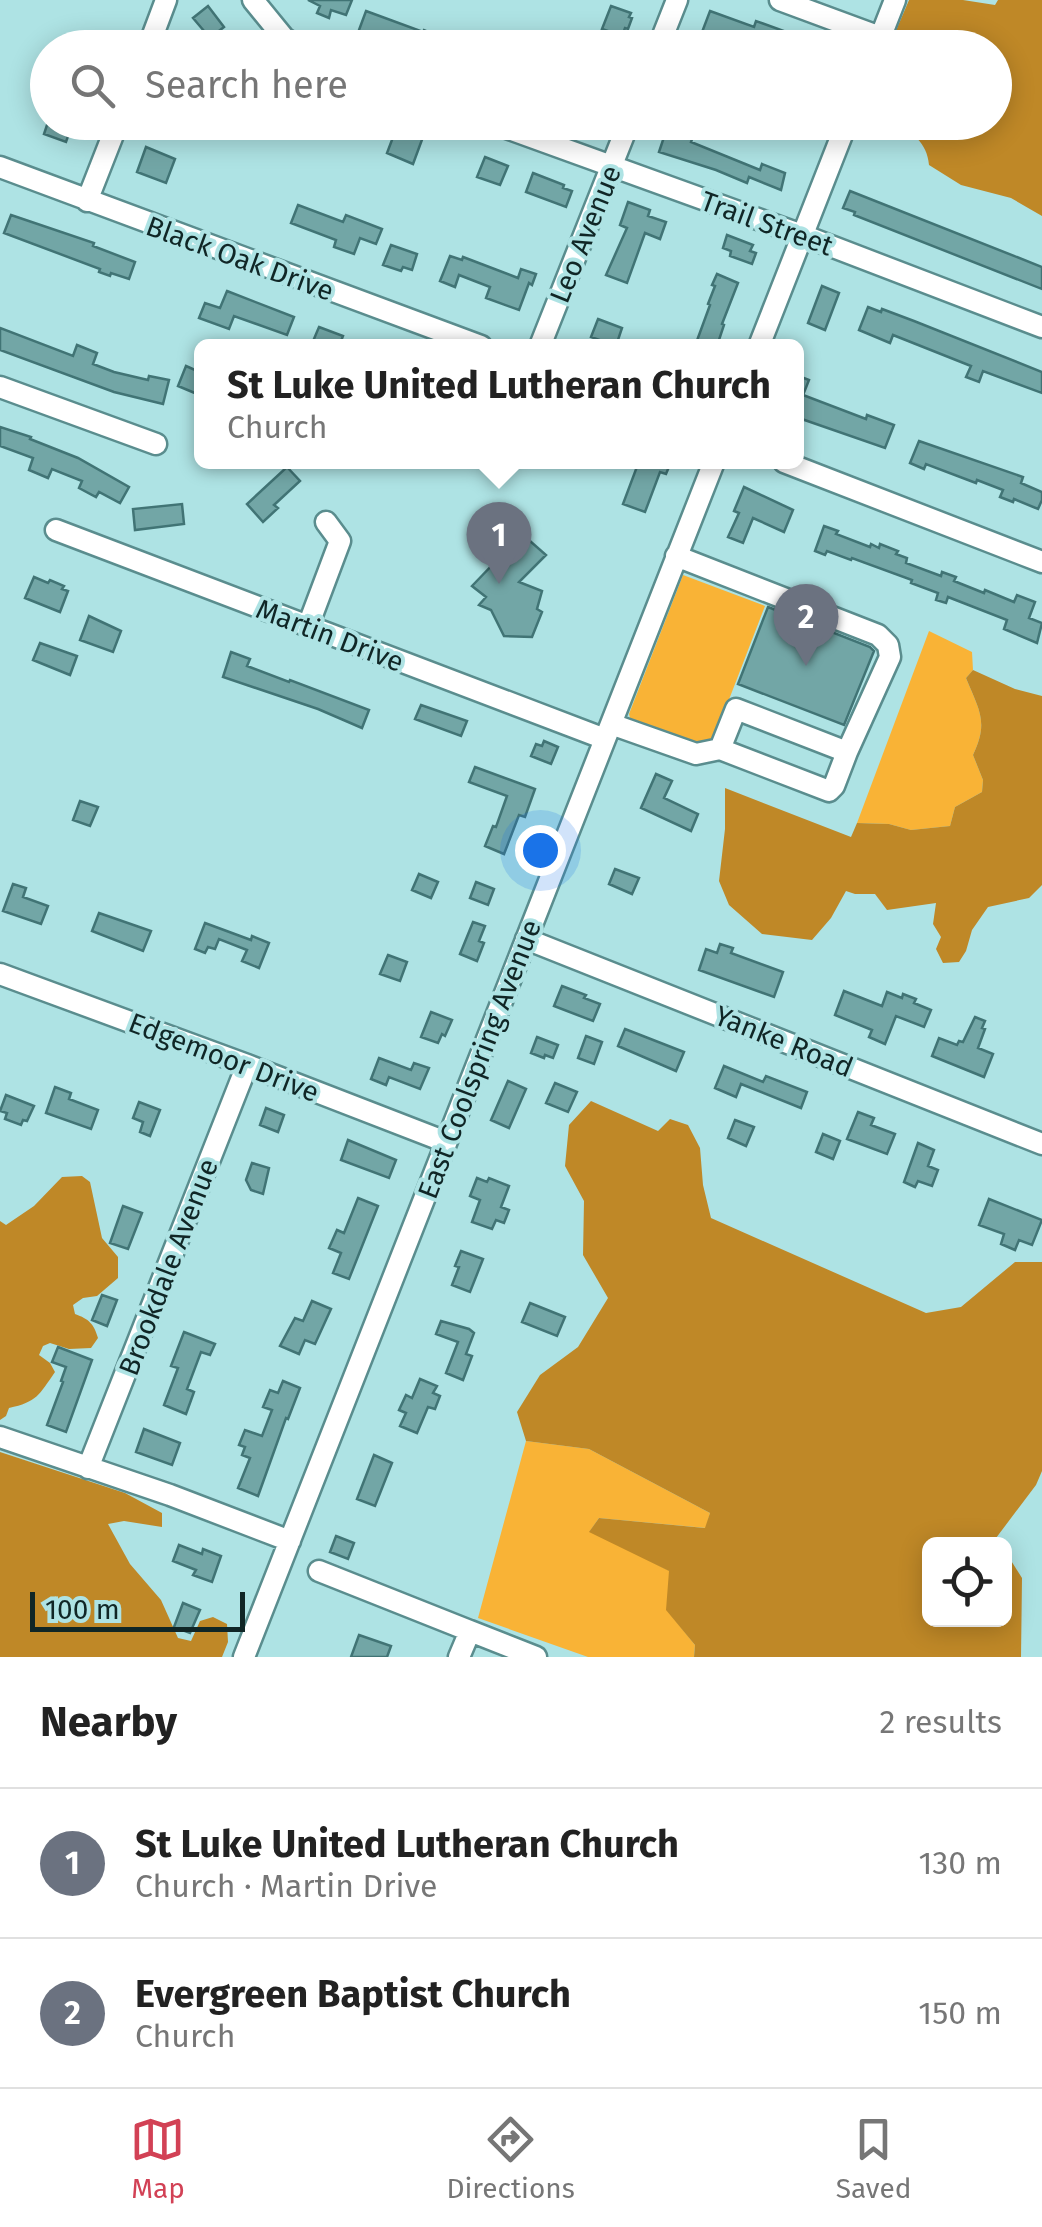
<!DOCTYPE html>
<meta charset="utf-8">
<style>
body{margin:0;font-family:"Fira Sans",sans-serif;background:#f6f6f6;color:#222}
.controls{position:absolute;right:30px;bottom:30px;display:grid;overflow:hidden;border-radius:15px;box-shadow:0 5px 25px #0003}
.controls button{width:90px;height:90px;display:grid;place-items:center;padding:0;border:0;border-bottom:2px solid #e0e0e0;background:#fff;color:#222;font:50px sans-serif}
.scale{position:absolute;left:30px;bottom:25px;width:215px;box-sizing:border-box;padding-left:10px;border:5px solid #102626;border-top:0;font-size:28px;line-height:35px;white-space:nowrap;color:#102626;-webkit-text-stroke:8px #aee3e4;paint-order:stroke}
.you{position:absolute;left:540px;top:850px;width:35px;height:35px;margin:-25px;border:8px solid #fff;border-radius:50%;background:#1a73e8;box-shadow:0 0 0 15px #1a73e833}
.badge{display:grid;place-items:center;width:65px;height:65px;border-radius:50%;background:#d24155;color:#fff;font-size:32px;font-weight:700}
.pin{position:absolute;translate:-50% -82px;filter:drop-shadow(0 2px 5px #0008)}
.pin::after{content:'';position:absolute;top:52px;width:35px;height:30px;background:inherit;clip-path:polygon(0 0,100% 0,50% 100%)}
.popup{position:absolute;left:194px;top:339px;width:610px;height:130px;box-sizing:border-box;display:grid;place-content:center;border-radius:15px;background:#fff;filter:drop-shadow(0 2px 8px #0005);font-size:32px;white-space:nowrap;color:#767676}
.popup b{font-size:38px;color:#222}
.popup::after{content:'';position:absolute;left:50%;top:100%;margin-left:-20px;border:20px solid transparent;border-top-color:#fff}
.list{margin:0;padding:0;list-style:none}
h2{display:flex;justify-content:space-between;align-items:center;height:130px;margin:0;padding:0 40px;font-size:42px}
h2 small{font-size:32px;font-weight:400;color:#767676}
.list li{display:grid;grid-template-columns:65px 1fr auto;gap:30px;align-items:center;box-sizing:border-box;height:150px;padding:0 40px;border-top:2px solid #e0e0e0}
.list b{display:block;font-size:38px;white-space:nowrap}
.list p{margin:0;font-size:32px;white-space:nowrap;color:#767676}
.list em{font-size:32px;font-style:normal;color:#767676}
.icon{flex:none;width:55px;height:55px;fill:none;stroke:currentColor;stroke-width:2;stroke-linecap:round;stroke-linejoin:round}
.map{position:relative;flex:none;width:1042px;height:1657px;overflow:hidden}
.search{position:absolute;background:#fff;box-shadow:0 5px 25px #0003;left:30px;right:30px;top:30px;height:110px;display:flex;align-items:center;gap:25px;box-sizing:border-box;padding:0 35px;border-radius:55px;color:#767676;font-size:38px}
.sheet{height:430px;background:#fff}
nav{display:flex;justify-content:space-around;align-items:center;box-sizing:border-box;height:140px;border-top:2px solid #e0e0e0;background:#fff;font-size:28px;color:#767676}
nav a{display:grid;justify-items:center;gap:5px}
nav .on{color:#d24155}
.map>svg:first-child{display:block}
.green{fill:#f9b336}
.forest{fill:#bf8827}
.building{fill:#72a6a6;stroke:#417475;stroke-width:2.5}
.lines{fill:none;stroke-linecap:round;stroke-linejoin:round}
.minor-casing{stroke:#5a8d8e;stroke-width:25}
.minor{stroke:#fff;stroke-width:20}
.labels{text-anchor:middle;stroke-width:8;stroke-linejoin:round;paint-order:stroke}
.street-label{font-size:28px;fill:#102626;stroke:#aee3e4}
</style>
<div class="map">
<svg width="1042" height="1657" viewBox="0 0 1042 1657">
<rect width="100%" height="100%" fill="#aee3e4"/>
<path class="green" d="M683,575L765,606L715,736L705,746L693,747L632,725L629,714Z
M929,631L972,652L973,670L966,678C979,710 989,722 973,755L983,780L982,792L955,807L950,826L911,830L889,824L857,823Z
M526,1441L589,1449L710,1513L706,1528L599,1518L590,1531L670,1571L667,1610L695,1645L694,1657H588L478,1618Z"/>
<path class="forest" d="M909,0H963L995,5L998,0H1042V216L1011,198L961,185L929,165C927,142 912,132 893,123L994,122V48L889,47Z
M973,670L1015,689L1042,696V885L1029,898L988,907L972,930L966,951L959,962L943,963L936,949L941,937L933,924L936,903L887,910L875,894H855L846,891L831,918L812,940L762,934L729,905L719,881L725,829V788L851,837L857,823L889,824L911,830L950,826L955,807L982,792L983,780L973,755C989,722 979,710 966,678Z
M591,1101L658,1131L670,1119L688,1125L700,1148L703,1185L711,1218L926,1313L961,1307L1015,1262H1042V1471L1036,1485L996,1538L1000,1544H930V1620H1004L1005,1551L1022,1578L1021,1657H694L695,1645L666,1610L669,1571L589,1532L599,1518L705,1528L710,1513L589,1449L526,1441L517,1412L540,1375L578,1347L608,1298L583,1255L584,1201L565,1166L569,1125Z
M82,1176L90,1182L102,1238L118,1257V1278L97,1296L83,1298L73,1305L75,1314C89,1319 94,1324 98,1338L91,1348L69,1349L50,1343L43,1346L39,1355L50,1363L55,1372C39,1395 37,1402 9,1408L6,1416L0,1420V1221L6,1225L34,1206L62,1177Z
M0,1452L125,1493L162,1513V1527L124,1521L108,1524L130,1564L161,1600L178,1638L191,1641L200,1621L213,1617L227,1624L228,1642L222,1657H0Z"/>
<path class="building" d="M308,0H352L346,15L331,10L329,18L317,13L320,6Z
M208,6L224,27L210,38L193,18Z
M611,6L631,13L629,17L632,18L628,29L625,28L622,36L602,29Z
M366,11L423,32L424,30L466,48H408L359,30Z
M710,11L754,27L756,21L792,34L788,47L766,39L763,48H754L720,38L716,48H696Z
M48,122H73L66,142L44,134Z
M669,122H698L691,142L760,170L762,164L785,173L781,190L749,177L747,183L716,170L659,152Z
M406,130L423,137L413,164L387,153L395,132L403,136Z
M146,147L175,159L166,183L137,172Z
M485,157L508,166L500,185L477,177Z
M533,173L564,185L563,188L572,191L566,207L526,192Z
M850,191L1042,267V289L854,215L855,212L843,208Z
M628,202L650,210L648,216L666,222L660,239L645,233L627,283L606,275L627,228L620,225Z
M298,205L343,222L346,215L382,229L376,244L360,238L354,254L334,247L336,240L291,223Z
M11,215L94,243L93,246L135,262L129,279L111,273L110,276L99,272L100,269L4,233Z
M727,235L753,245L750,251L756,253L752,264L730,256L731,251L723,248Z
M391,245L417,254L412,270L403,267L401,271L383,265Z
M450,256L462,260L463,257L518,278L521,269L536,274L532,285L529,283L519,310L486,298L490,287L459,275L455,287L440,281Z
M717,274L738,283L722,324L724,325L717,346H695L710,305L708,304L715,286L712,285Z
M822,286L839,293L825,330L808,323Z
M227,291L294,317L287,335L234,316L229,329L199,318L205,303L220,308Z
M868,307L881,312L882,309L914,321L1042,372V393L983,371L979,382L966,377L971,366L893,335L890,343L859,330Z
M598,319L622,328L616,346L591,337Z
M319,327L343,336L339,346H311Z
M0,328L73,356L77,345L97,353L93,364L114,372L148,380L149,376L169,380L163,404L114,392L0,350Z
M186,366L202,373V396L178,386Z
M796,375L809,380L803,395L866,419L867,415L894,425L885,448L796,417Z
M0,427L31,437L30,439L78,458L129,487L120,503L99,492L96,497L79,488L82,481L52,469L48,478L29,470L33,458L0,446Z
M919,441L1023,477L1021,483L1042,492V500L1038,509L1014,499L1013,502L1000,497L1003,490L977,480L976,483L926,464L924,469L910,463Z
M635,462H671L666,474L660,472L645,512L623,504L638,464Z
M287,467L300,481L274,505L278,508L263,522L247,504Z
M744,487L793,510L784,532L753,518L743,543L728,537L739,513L734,511Z
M182,504L184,524L135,530L133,509Z
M824,526L838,531L836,534L870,547L871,544L879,548L880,544L898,551L896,554L907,558L906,563L941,576L942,572L956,577L954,581L984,593L985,590L1014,602L1017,595L1035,602L1029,618L1042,623L1037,643L1004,629L1007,620L948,597L946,603L936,600L938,593L911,583L912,580L852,558L851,560L827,551L825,555L815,551Z
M522,534L546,555L519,582L542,591L537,609L542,612L532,637L504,636L491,610L479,605L486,597L472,586Z
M34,577L48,583L50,580L64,586L62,589L68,591L60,612L25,598Z
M768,607L870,647L874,651L844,725L738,684Z
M89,616L121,631L113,652L80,640Z
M40,643L77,656L70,675L33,660Z
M231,652L250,659L247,666L289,682L290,680L369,710L362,728L318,709L223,677Z
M421,705L467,721L461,736L415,719Z
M544,741L558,747L551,764L531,756L536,744L542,746Z
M475,767L535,789L525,817L519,815L504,854L485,846L493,826L496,827L507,796L469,782Z
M656,774L672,781L664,798L698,814L691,831L641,808Z
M80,801L98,807L90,826L73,820Z
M615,869L639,878L632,894L609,884Z
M419,874L438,882L431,898L412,890Z
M476,882L494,889L488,905L470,898Z
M13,884L26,888L23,897L48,906L41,924L3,911Z
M99,913L151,931L143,951L92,931Z
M473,922L485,926L479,941L484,943L477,961L460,954Z
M205,923L251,940L252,936L269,943L259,968L242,961L247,950L219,939L215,949L208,947L205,953L195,949Z
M720,944L733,948L731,953L783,972L774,997L699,970L706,949L717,953Z
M388,955L407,962L400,981L380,974Z
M562,986L586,995L584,998L600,1004L593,1021L554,1006Z
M844,991L882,1006L887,992L902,998L903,994L916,999L914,1003L931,1010L924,1027L896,1016L885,1044L869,1037L872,1030L835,1015Z
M431,1012L452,1020L445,1036L442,1034L438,1043L421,1037Z
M975,1017L985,1021L982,1028L985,1029L978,1048L993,1054L984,1077L932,1056L939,1038L957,1045L959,1041L963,1042Z
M625,1029L684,1052L676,1071L618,1046Z
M586,1036L602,1042L594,1064L578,1058Z
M537,1037L558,1045L553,1058L545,1055L544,1058L531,1053Z
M379,1058L411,1070L414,1063L429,1068L420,1089L389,1077L386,1085L371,1079Z
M724,1066L763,1082L766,1076L807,1092L801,1108L741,1084L736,1097L715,1088Z
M508,1081L526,1089L509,1128L491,1120Z
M555,1083L577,1092L568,1112L546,1103Z
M55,1087L71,1093L69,1099L98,1110L91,1129L46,1113Z
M6,1095L34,1106L27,1121L23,1120L21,1125L5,1119L7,1113L0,1111Z
M139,1102L160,1110L150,1136L140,1132L143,1122L133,1118Z
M266,1108L284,1115L278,1132L260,1125Z
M858,1112L874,1118L871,1125L895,1134L887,1154L847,1139Z
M735,1120L754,1127L746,1146L728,1138Z
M823,1134L840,1141L833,1159L816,1152Z
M348,1140L396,1160L389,1178L341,1160Z
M918,1143L934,1150L928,1166L938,1170L932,1186L918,1181L915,1187L904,1182Z
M252,1163L269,1168L263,1194L251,1190L246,1180Z
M477,1178L487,1182L489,1178L509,1186L501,1207L509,1210L504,1223L496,1220L492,1229L472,1222L480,1200L470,1196Z
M358,1198L378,1206L349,1279L333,1273L341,1253L329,1248L337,1230L344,1233Z
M989,1199L1042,1220L1032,1245L1019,1240L1015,1250L1001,1244L1004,1234L979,1225Z
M123,1206L142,1213L128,1249L110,1243Z
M461,1251L483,1259L470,1292L452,1285L459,1267L455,1266Z
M102,1295L117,1300L107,1326L92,1320Z
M312,1301L331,1309L315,1344L305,1340L299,1354L280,1346L295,1318L303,1321Z
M530,1303L565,1317L557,1336L522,1322Z
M441,1321L469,1329L474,1333L466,1354L472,1356L463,1380L446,1373L458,1342L436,1334Z
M184,1332L215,1344L210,1355L201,1352L187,1389L194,1392L186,1414L164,1405L178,1368L171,1366Z
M58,1347L92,1360L66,1432L47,1425L63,1382L61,1381L66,1367L52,1362Z
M420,1379L437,1386L433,1393L440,1396L435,1409L428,1407L417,1433L400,1426L406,1413L399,1410L406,1395L412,1398Z
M283,1381L300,1388L288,1419L286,1418L258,1496L238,1488L250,1458L242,1455L245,1447L239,1445L245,1430L262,1436L272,1410L263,1407L270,1390L278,1393Z
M144,1429L180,1443L172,1465L136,1452Z
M374,1455L392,1463L375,1506L357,1499Z
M336,1536L354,1543L348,1559L330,1552Z
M179,1545L202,1554L203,1549L221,1556L212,1582L193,1575L196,1570L173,1561Z
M183,1603L200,1610L190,1633L174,1627Z
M359,1635L391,1646L387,1657H351Z"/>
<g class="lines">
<g class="minor-casing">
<path id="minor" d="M253,0L284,38L300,48
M780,0L880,37
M877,46L895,0
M148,48L166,0
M658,48L677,0
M490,122L802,235L1042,327
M0,167L481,346
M87,201L118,122
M540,346L629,122
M759,346L847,122
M0,387L156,444
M784,462L1042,562
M56,530L605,739
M676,556L878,635L888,645L890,657L847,752L736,709L720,749
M308,626L340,541L326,522
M611,724L696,754L720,749L829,791L834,786L847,752
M526,939L1042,1144
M0,974L247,1065L446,1142
M0,1437L170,1495L290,1541
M88,1468L247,1065
M319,1571L470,1631L459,1657
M470,1631L536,1657
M244,1657L714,462"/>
</g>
<use href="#minor" class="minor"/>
</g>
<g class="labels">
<g class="street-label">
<text transform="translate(767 223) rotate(20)" y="10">Trail Street</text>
<text transform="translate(585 234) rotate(-68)" y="10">Leo Avenue</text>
<text transform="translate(240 258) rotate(20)" y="10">Black Oak Drive</text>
<text transform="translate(330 635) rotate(21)" y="10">Martin Drive</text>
<text transform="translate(784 1041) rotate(22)" y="10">Yanke Road</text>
<text transform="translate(224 1057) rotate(21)" y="10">Edgemoor Drive</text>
<text transform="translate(479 1059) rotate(-69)" y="10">East Coolspring Avenue</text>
<text transform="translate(168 1267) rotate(-69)" y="10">Brookdale Avenue</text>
</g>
</g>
</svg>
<div class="controls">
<button><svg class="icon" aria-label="locate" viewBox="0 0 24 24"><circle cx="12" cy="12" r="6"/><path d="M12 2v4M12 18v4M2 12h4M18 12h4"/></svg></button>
</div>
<div class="scale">100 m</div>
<div class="you"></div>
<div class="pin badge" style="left:499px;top:584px;background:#6b7280">1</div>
<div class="popup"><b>St Luke United Lutheran Church</b>Church</div>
<div class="pin badge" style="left:806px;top:666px;background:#6b7280">2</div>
<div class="search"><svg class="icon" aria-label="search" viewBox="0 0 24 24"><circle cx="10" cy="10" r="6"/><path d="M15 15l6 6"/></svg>Search here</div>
</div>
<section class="sheet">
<h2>Nearby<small>2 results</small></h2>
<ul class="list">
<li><span class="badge" style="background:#6b7280">1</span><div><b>St Luke United Lutheran Church</b><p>Church · Martin Drive</p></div><em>130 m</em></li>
<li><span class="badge" style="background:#6b7280">2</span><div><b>Evergreen Baptist Church</b><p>Church</p></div><em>150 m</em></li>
</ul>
</section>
<nav>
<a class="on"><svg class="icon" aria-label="map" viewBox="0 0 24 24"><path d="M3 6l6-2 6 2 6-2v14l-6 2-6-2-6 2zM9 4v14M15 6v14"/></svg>Map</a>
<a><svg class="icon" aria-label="directions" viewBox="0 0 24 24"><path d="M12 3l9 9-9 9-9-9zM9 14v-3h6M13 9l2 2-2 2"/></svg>Directions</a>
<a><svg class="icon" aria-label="saved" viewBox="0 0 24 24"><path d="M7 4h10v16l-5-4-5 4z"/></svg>Saved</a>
</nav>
